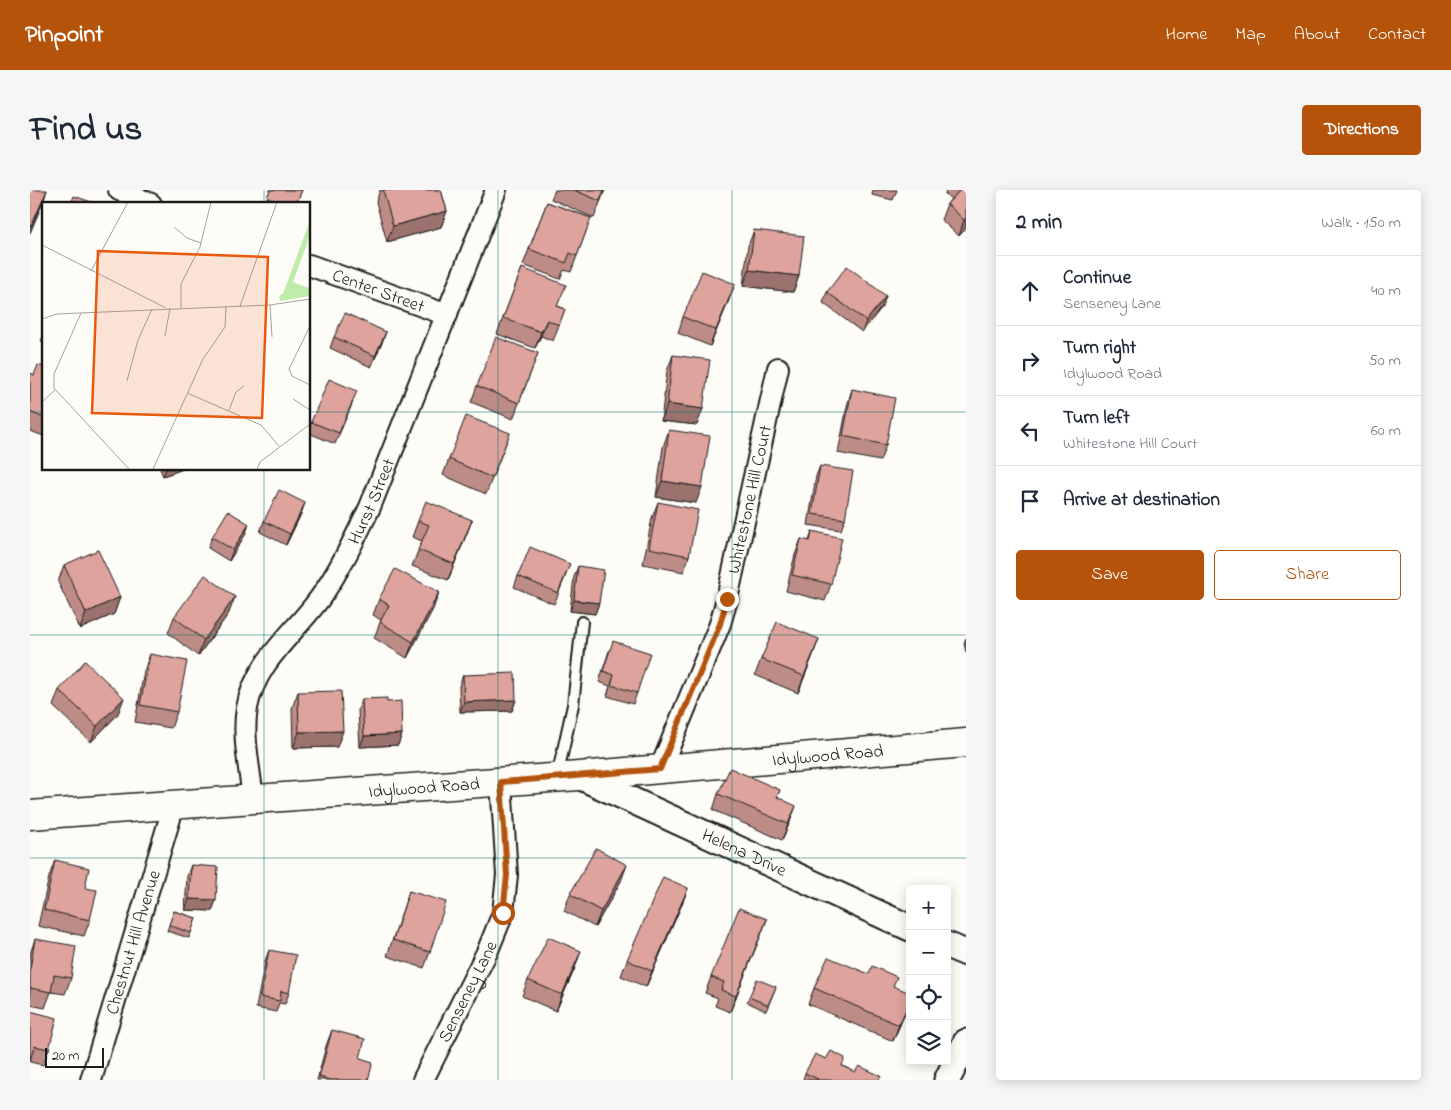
<!DOCTYPE html>
<meta charset="utf-8">
<style>
body{margin:0;font-family:"Indie Flower",sans-serif;background:#f6f6f7;color:#1f2937}
.controls{position:absolute;right:15px;bottom:15px;display:grid;overflow:hidden;border-radius:5px;box-shadow:0 2px 12px #0003}
.controls button{width:45px;height:45px;display:grid;place-items:center;padding:0;border:0;border-bottom:1px solid #e0e1e3;background:#fff;color:#1f2937;font:25px sans-serif}
.scale{position:absolute;left:15px;bottom:12px;width:59px;box-sizing:border-box;padding-left:5px;border:2px solid #1c1c1c;border-top:0;font-size:14px;line-height:18px;white-space:nowrap;color:#1c1c1c;-webkit-text-stroke:4px #fdfcf7;paint-order:stroke}
.stop{position:absolute;width:15px;height:15px;margin:-11px;border:4px solid #b45309;border-radius:50%;background:#fff}
.stop.end{background:#b45309;border-color:#fff;box-shadow:0 1px 5px #0008}
.list{margin:0;padding:0;list-style:none}
h2{display:flex;justify-content:space-between;align-items:center;height:65px;margin:0;padding:0 20px;font-size:21px}
h2 small{font-size:16px;font-weight:400;color:#747a83}
.list li{display:grid;grid-template-columns:32px 1fr auto;gap:15px;align-items:center;box-sizing:border-box;height:70px;padding:0 20px;border-top:1px solid #e0e1e3}
.list b{display:block;font-size:19px;white-space:nowrap}
.list p{margin:0;font-size:16px;white-space:nowrap;color:#747a83}
.list em{font-size:16px;font-style:normal;color:#747a83}
.actions{display:flex;gap:10px;padding:15px 20px}
.actions a{flex:1;padding:11px 0;border:1px solid #b45309;border-radius:5px;text-align:center;font-size:18px;color:#b45309}
.actions .main{background:#b45309;color:#fff}
.icon{flex:none;width:28px;height:28px;fill:none;stroke:currentColor;stroke-width:2;stroke-linecap:round;stroke-linejoin:round}
.map{position:relative;flex:none;width:936px;height:890px;overflow:hidden;border-radius:5px}
header{display:flex;align-items:center;gap:30px;box-sizing:border-box;height:70px;padding:0 25px;background:#b45309;color:#fff}
header strong{font-size:24px}
nav{display:flex;gap:28px;margin-inline-start:auto;font-size:18px}
.intro{display:flex;align-items:center;justify-content:space-between;box-sizing:border-box;height:120px;padding:0 30px}
h1{margin:0;font-size:35px}
.button{padding:12px 22px;border-radius:5px;background:#b45309;color:#fff;font-size:18px;font-weight:700}
main{display:flex;gap:30px;padding:0 30px}
aside{flex:1;background:#fff;border-radius:5px;box-shadow:0 2px 12px #0003}
.map>svg:first-child{display:block}
.lines{fill:none;stroke-linecap:round;stroke-linejoin:round}
.service-casing{stroke:#1c1c1c;stroke-width:14}
.minor-casing{stroke:#1c1c1c;stroke-width:24}
.tertiary-casing{stroke:#1c1c1c;stroke-width:29}
.secondary-casing{stroke:#1c1c1c;stroke-width:31}
.service{stroke:#fdfcf7;stroke-width:10}
.minor{stroke:#fdfcf7;stroke-width:20}
.tertiary{stroke:#fdfcf7;stroke-width:25}
.secondary{stroke:#fdfcf7;stroke-width:28}
.wall{fill:#be8c86;stroke:#1c1c1c}
.shaded-wall{fill:#9b726d;stroke:#1c1c1c}
.building{fill:#dda39c;stroke:#1c1c1c}
.route{stroke:#b45309;stroke-width:6}
.grid{fill:none;stroke:#0f766e;stroke-width:1;stroke-opacity:0.55}
.labels{text-anchor:middle;stroke-width:4;stroke-linejoin:round;paint-order:stroke}
.street-label{font-size:18px;fill:#1c1c1c;stroke:#fdfcf7}
.inset-road{fill:none;stroke:#a3a29f;stroke-width:1}
.view{fill:#e8590c;fill-opacity:0.15;stroke:#e8590c;stroke-width:2.5}
.inset-edge{fill:none;stroke:#1c1c1c;stroke-width:2.5}
</style>
<header>
<strong>Pinpoint</strong>
<nav><a>Home</a><a>Map</a><a>About</a><a>Contact</a></nav>
</header>
<div class="intro"><h1>Find us</h1><a class="button">Directions</a></div>
<main>
<div class="map">
<svg width="936" height="890" viewBox="0 0 936 890">
<rect width="100%" height="100%" fill="#fdfcf7"/>
<filter id="ink" filterUnits="userSpaceOnUse"><feTurbulence type="fractalNoise" baseFrequency=".02" numOctaves="2"/><feDisplacementMap in="SourceGraphic" scale="10" xChannelSelector="R" yChannelSelector="G"/><feConvolveMatrix kernelMatrix="1 2 1 2 8 2 1 2 1" color-interpolation-filters="sRGB"/></filter>
<g filter="url(#ink)">
<g class="lines">
<g class="service-casing">
<path id="service" d="M527,587L543,515L552,432"/>
</g>
<g class="minor-casing">
<g id="minor">
<path d="M89,0L121,14"/>
<path id="s1" d="M279,75L417,125"/>
<path id="s2" d="M630,579L690,434L697,409L748,178"/>
<path id="s3" d="M223,609C220,580 212,547 217,518C225,472 264,444 290,408C310,380 325,348 340,317L466,0"/>
<path id="s4" d="M61,890L144,615"/>
<path id="s5" d="M393,890L458,760L473,723L477,685L471,592"/>
</g>
</g>
<g class="tertiary-casing">
<g id="tertiary">
<path id="s6" d="M549,586L880,738"/>
<path d="M917,755L936,763"/>
<path d="M917,890L936,852"/>
</g>
</g>
<g class="secondary-casing">
<g id="secondary">
<path id="s7" d="M0,625L549,586L936,553"/>
</g>
</g>
<use href="#service" class="service"/>
<use href="#minor" class="minor"/>
<use href="#tertiary" class="tertiary"/>
<use href="#secondary" class="secondary"/>
</g>
<path class="wall" d="M240,0H272L266,14H235Z
M350,0H411L417,21L411,37L357,52L346,12Z
M525,0H575L564,28L521,9Z
M843,0H867L863,10L842,5Z
M916,0H936V38L929,46L911,30L917,14L921,9L915,4Z
M517,12L561,28L541,82L534,80L530,89L493,75Z
M724,40L769,86L763,102L713,96L718,56Z
M492,78L528,116L535,119L523,151L511,146L505,158L467,144Z
M797,102L856,106L852,117L832,142L793,113Z
M699,110L680,156L648,143L653,127Z
M14,145V152L11,151Z
M304,147L352,153L341,177L300,158Z
M508,163L483,229L441,212L447,196Z
M643,165L667,235L631,231L637,181Z
M14,177V246L0,241V183L4,185Z
M822,199L856,255L850,271L808,263L817,216Z
M323,212L305,254L279,243V239L281,232Z
M639,240L666,313L626,307L633,257Z
M480,243L456,304L413,285L419,269Z
M790,276L815,329L811,340L778,335L786,286Z
M130,279H153L133,286Z
M628,312L659,366L654,382L613,374L622,328Z
M271,324L256,355L230,342L234,331Z
M442,330L418,390L382,376L392,351L382,347L388,331Z
M219,334L215,345L199,371L178,358L182,347Z
M782,341L801,394L795,411L756,401L765,365L771,349L779,351Z
M34,375L90,407L84,424L50,439L28,392Z
M548,376L569,413L565,424L540,421L544,387Z
M536,385L524,414L484,397L488,386Z
M409,402L403,419L377,468L344,448L351,430L343,425L349,409Z
M199,423L168,466L138,443L144,427Z
M936,448V462L934,453Z
M579,461L607,503L603,514L577,506L580,496L569,492Z
M120,464L147,522L141,538L105,532L114,481Z
M783,465L768,503L725,485L731,469Z
M433,485L486,510L482,521L430,522L429,496Z
M29,500L88,524L61,552L23,516Z
M268,502L307,557L263,558L262,518Z
M332,509L357,512L372,544L368,555L330,557L328,520Z
M750,600L747,607L760,632L752,650L683,620L688,604Z
M25,670L55,698L60,730L54,746L8,736L19,687Z
M161,675L186,710L182,721L155,720L157,686Z
M591,691L565,737L534,721L540,704Z
M658,698L652,714L616,797L591,786L597,770Z
M379,701L400,762L394,778L357,766Z
M144,721L166,728L159,748L137,741Z
M737,729L700,822L685,816L688,808L675,803L681,787Z
M5,749L41,788L35,804L21,802L15,818L0,815V764Z
M239,760L259,803L255,814L249,813L246,822L226,818L235,771Z
M545,778L526,821L492,806L498,790Z
M864,796L876,821L863,851L778,814L784,798Z
M746,797L736,821L717,812L719,807Z
M0,821L19,859L13,875L0,872Z
M302,840L330,868L338,890H287L296,856Z
M813,876L825,882L849,890H773L775,883Z"/>
<path class="shaded-wall" d="M17,0L14,10L0,43L1,37Z
M417,21L411,37L357,52L363,36Z
M936,28V38L929,46L934,30Z
M719,80L769,86L763,102L713,96Z
M705,94L699,110L680,156L686,140Z
M856,106L852,117L832,142L836,131Z
M517,130L511,146L505,158L511,142Z
M356,142L352,153L341,177L345,166Z
M637,214L673,219L667,235L631,231Z
M136,279H153L133,286Z
M632,291L672,297L666,313L626,307Z
M275,313L271,324L256,355L260,344Z
M442,330L436,346L418,390L424,374Z
M219,334L215,345L199,371L203,360Z
M409,402L403,419L377,468L383,452Z
M90,407L84,424L50,439L56,423Z
M205,407L199,423L168,466L174,450Z
M544,410L569,413L565,424L540,421Z
M789,449L783,465L768,503L774,486Z
M94,508L88,524L61,552L67,536Z
M486,510L482,521L430,522L434,512Z
M313,541L307,557L263,558L269,542Z
M372,544L368,555L330,557L334,546Z
M766,616L760,632L752,650L758,634Z
M597,675L591,691L565,737L571,721Z
M658,698L652,714L616,797L622,781Z
M159,709L186,710L182,721L155,720Z
M737,729L731,745L700,822L706,806Z
M551,761L545,778L526,821L532,805Z
M880,811L876,821L863,851L869,835Z"/>
<path class="building" d="M0,0H17L1,37H0Z
M240,0H272L266,14H253L237,7Z
M353,0H411L417,21L363,36Z
M544,0H574L570,11Z
M930,0H936V28L934,30L917,14Z
M44,6L67,14H41Z
M517,12L561,28L547,66L540,63L536,73L499,59Z
M724,40L774,46L769,86L719,80Z
M817,76L856,106L836,131L797,102Z
M492,78L536,95L527,116L535,119L529,135L517,130L511,142L473,128Z
M672,81L705,94L686,140L653,127Z
M315,123L356,142L345,166L304,147Z
M466,147L508,163L489,213L447,196Z
M643,165L680,170L673,219L637,214Z
M8,175L14,177V228L0,222V183L4,185Z
M299,189L327,201L309,243L281,232Z
M822,199L865,208L856,255L813,246Z
M436,226L480,243L462,288L419,269Z
M639,240L680,246L672,297L632,291Z
M790,276L823,281L815,329L782,324Z
M249,300L275,313L260,344L234,331Z
M396,311L442,330L424,374L388,360L399,335L388,331Z
M628,312L668,320L659,366L619,358Z
M198,321L219,334L203,360L182,347Z
M782,341L812,348L801,394L762,385L771,349L780,351Z
M500,357L540,374L528,403L488,386Z
M68,360L90,407L56,423L34,375Z
M548,376L574,380L569,413L544,410Z
M365,379L409,402L383,452L350,432L359,415L349,409Z
M175,385L205,407L174,450L144,427Z
M747,432L789,449L774,486L731,469Z
M583,451L620,463L607,503L581,495L584,485L573,481Z
M120,464L157,471L147,522L110,515Z
M55,471L94,508L67,536L29,500Z
M485,483L486,510L434,512L433,485Z
M311,501L313,541L269,542L268,502Z
M357,508V512L371,511L372,544L334,546L332,509Z
M700,578L750,600L747,607L766,616L758,634L688,604Z
M566,658L597,675L571,721L540,704Z
M25,670L59,678L55,698L67,700L60,730L14,720Z
M161,675L188,677L186,710L159,709Z
M633,687L658,698L622,781L597,770Z
M379,701L416,712L400,762L363,750Z
M709,718L737,729L706,806L691,800L694,792L681,787Z
M144,721L166,728L161,743L139,735Z
M518,747L551,761L532,805L498,790Z
M5,749L46,756L41,788L24,785L21,802L0,798V779Z
M239,760L266,765L259,803L251,801L250,811L230,807Z
M798,767L839,784L842,776L867,787L863,796L880,803V811L869,835L784,798Z
M727,789L746,797L738,815L719,807Z
M0,821L27,828L19,859L4,856L0,872Z
M302,840L335,849L330,868L343,872L338,890H300L289,887Z
M801,861L815,868L812,876L825,882L829,876L851,886L849,890H787L788,889L775,883L785,864L796,869Z"/>
</g>
<g class="lines" filter="url(#ink)">
<path class="route" d="M473,723L477,685L471,592L630,579L690,434L697,409"/>
</g>
<path class="grid" d="M234,0V14M468,0V890M702,0V890M0,222H14M279,222H936M234,279V890M0,445H936M0,668H936"/>
<g class="labels">
<g class="street-label">
<text dy="6" stroke="none"><textPath href="#s1" startOffset="74">Center Street</textPath></text>
<text dy="6" stroke="none"><textPath href="#s2" startOffset="285">Whitestone Hill Court</textPath></text>
<text dy="6" stroke="none"><textPath href="#s3" startOffset="335">Hurst Street</textPath></text>
<text dy="6" stroke="none"><textPath href="#s7" startOffset="800">Idylwood Road</textPath></text>
<text dy="6" stroke="none"><textPath href="#s7" startOffset="395">Idylwood Road</textPath></text>
<text dy="6" stroke="none"><textPath href="#s6" startOffset="182">Helena Drive</textPath></text>
<text dy="6" stroke="none"><textPath href="#s4" startOffset="144">Chestnut Hill Avenue</textPath></text>
<text dy="6" stroke="none"><textPath href="#s5" startOffset="99">Senseney Lane</textPath></text>
</g>
</g>
<g transform="translate(12 12)">
<rect width="268" height="268" fill="#fdfcf7"/>
<path d="M267,21V36L251,80L267,86V94L238,99L237,94L241,92Z" fill="#bfeca9"/>
<path class="inset-road" d="M132,25L145,36L159,41M0,43L124,106M49,69L86,0M228,103L230,135M198,104L235,0M139,106V82L158,45L169,0M39,111L12,172V186L87,267M0,117L15,112L228,103L268,97M268,124L247,167L250,174L268,183M123,134L128,106M85,179L96,138L110,107M145,191L219,223L237,244M251,197L268,208M0,200L13,188M187,208L194,190L202,184M111,267L161,157L183,125L184,104M215,267L218,260L268,222"/>
<path class="view" d="M56,49L226,55L220,216L50,211Z"/>
<rect width="268" height="268" class="inset-edge"/>
</g>
</svg>
<div class="controls">
<button>+</button>
<button>−</button>
<button><svg class="icon" aria-label="locate" viewBox="0 0 24 24"><circle cx="12" cy="12" r="6"/><path d="M12 2v4M12 18v4M2 12h4M18 12h4"/></svg></button>
<button><svg class="icon" aria-label="layers" viewBox="0 0 24 24"><path d="M12 4l9 5-9 5-9-5zM3 14l9 5 9-5"/></svg></button>
</div>
<div class="scale">20 m</div>
<div class="stop" style="left:473px;top:723px"></div>
<div class="stop end" style="left:697px;top:409px"></div>
</div>
<aside>
<h2>2 min<small>Walk · 150 m</small></h2>
<ul class="list">
<li><svg class="icon" aria-label="ahead" viewBox="0 0 24 24"><path d="M12 20V5M6 11l6-6 6 6"/></svg><div><b>Continue</b><p>Senseney Lane</p></div><em>40 m</em></li>
<li><svg class="icon" aria-label="right" viewBox="0 0 24 24"><path d="M7 20v-9h11M14 6l5 5-5 5"/></svg><div><b>Turn right</b><p>Idylwood Road</p></div><em>50 m</em></li>
<li><svg class="icon" aria-label="left" viewBox="0 0 24 24"><path d="M17 20v-9H6M10 6l-5 5 5 5"/></svg><div><b>Turn left</b><p>Whitestone Hill Court</p></div><em>60 m</em></li>
<li><svg class="icon" aria-label="arrive" viewBox="0 0 24 24"><path d="M6 21V4h12l-3 4 3 4H6"/></svg><div><b>Arrive at destination</b></div></li>
</ul>
<div class="actions"><a class="main">Save</a><a>Share</a></div>
</aside>
</main>
